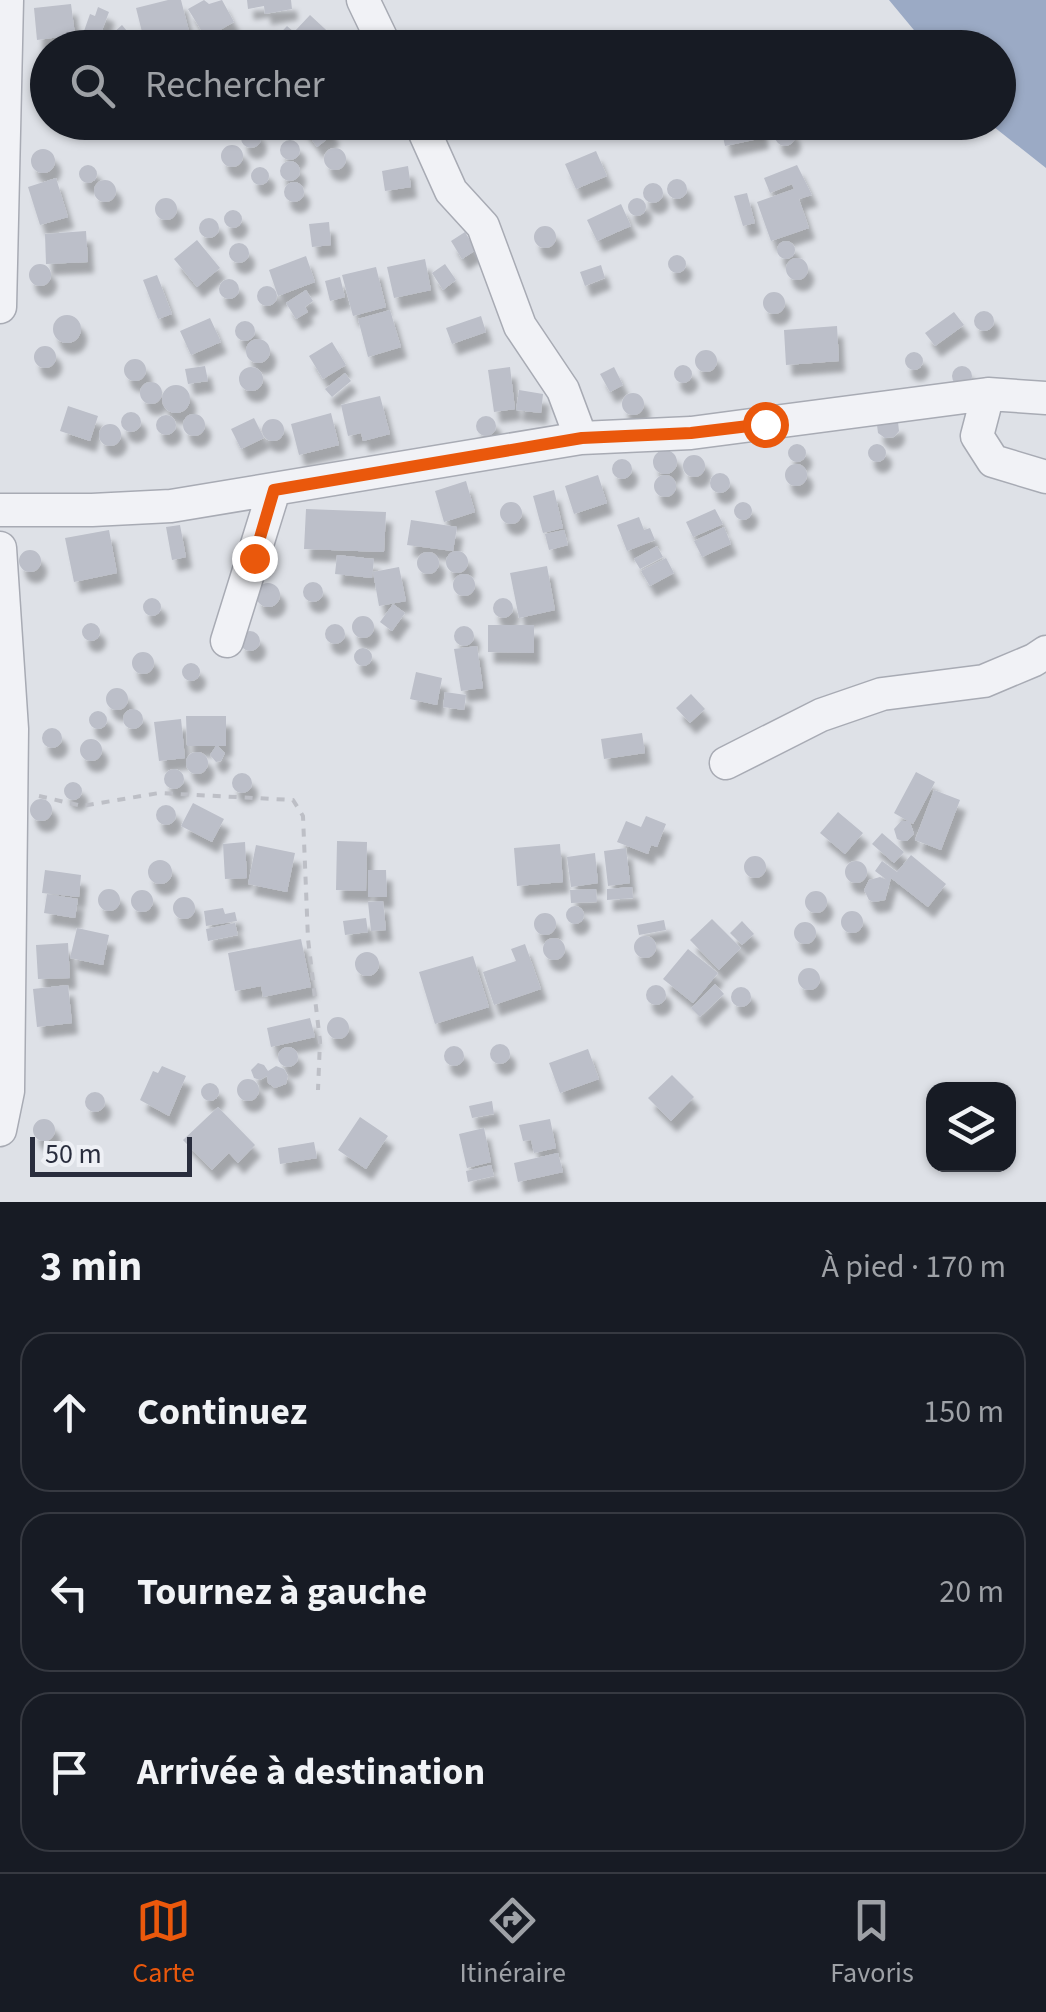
<!DOCTYPE html>
<html lang="fr">
<meta charset="utf-8">
<style>
body{margin:0;font-family:"Source Sans 3",sans-serif;background:#242831;color:#f1f3f6}
.controls{position:absolute;right:30px;bottom:30px;display:grid;overflow:hidden;border-radius:20px;box-shadow:0 2px 8px #0004}
.controls button{width:90px;height:90px;display:grid;place-items:center;padding:0;border:0;border-bottom:2px solid #363941;background:#171b24;color:#f1f3f6;font:50px sans-serif}
.scale{position:absolute;left:30px;bottom:25px;width:162px;box-sizing:border-box;padding-left:10px;border:5px solid #292d3d;border-top:0;font-size:28px;line-height:35px;white-space:nowrap;color:#292d3d;-webkit-text-stroke:8px #eef0f5;paint-order:stroke}
.stop{position:absolute;width:30px;height:30px;margin:-22px;border:8px solid #ea580c;border-radius:50%;background:#fff}
.stop.end{background:#ea580c;border-color:#fff;box-shadow:0 2px 10px #0008}
.list{margin:0;padding:0;list-style:none}
h2{display:flex;justify-content:space-between;align-items:center;height:130px;margin:0;padding:0 40px;font-size:42px}
h2 small{font-size:32px;font-weight:400;color:#9ea1a6}
.list li{display:grid;grid-template-columns:65px 1fr auto;gap:30px;align-items:center;box-sizing:border-box;height:160px;margin:0 20px 20px;padding:0 20px;border:2px solid #363941;border-radius:30px}
.list b{display:block;font-size:38px;white-space:nowrap}
.list em{font-size:32px;font-style:normal;color:#9ea1a6}
.icon{flex:none;width:55px;height:55px;fill:none;stroke:currentColor;stroke-width:2;stroke-linecap:round;stroke-linejoin:round}
.map{position:relative;flex:none;width:1046px;height:1202px;overflow:hidden}
.search{position:absolute;background:#171b24;box-shadow:0 2px 8px #0004;left:30px;right:30px;top:30px;height:110px;display:flex;align-items:center;gap:25px;box-sizing:border-box;padding:0 35px;border-radius:55px;color:#9ea1a6;font-size:38px}
.sheet{height:670px;background:#171b24}
nav{display:flex;justify-content:space-around;align-items:center;box-sizing:border-box;height:140px;border-top:2px solid #363941;background:#171b24;font-size:28px;color:#9ea1a6}
nav a{display:grid;justify-items:center;gap:5px}
nav .on{color:#ea580c}
.map>svg:first-child{display:block}
.water{fill:#9baac5}
.building{fill:#bcbfc9;filter:url(#shadow)}
.lines{fill:none;stroke-linecap:round;stroke-linejoin:round}
.minor-casing{stroke:#a8abb4;stroke-width:35}
.path{stroke:#bdbfc6;stroke-width:4;stroke-dasharray:8 8;stroke-linecap:butt}
.minor{stroke:#f1f2f6;stroke-width:32}
.route{stroke:#ea580c;stroke-width:12}
</style>
<div class="map">
<svg width="1046" height="1202" viewBox="0 0 1046 1202">
<defs>
<filter id="shadow"><feDropShadow dx="6" dy="11" stdDeviation="2.5" flood-color="#0004"/></filter>
</defs>
<rect width="100%" height="100%" fill="#dee1e7"/>
<path class="water" d="M889,0H1046V168L989,123L998,122V48L928,47Z"/>
<path class="building" d="M168,0H181L191,39L146,48L136,8Z
M204,0L209,4L222,0L234,22L206,38L188,9Z
M247,0H291L292,9L265,14L264,6L248,9Z
M71,4L75,35L37,40L34,8Z
M98,7L109,12L98,41L86,37L88,32L84,31L90,14L95,16Z
M310,15L338,41L332,48H276L271,43L287,26L294,32Z
M122,25L132,37L120,48H107L103,42Z
M299,122H326L334,134L317,147Z
M720,122H760L763,138L725,146Z
M775 136a10 10 0 1 1 20 0a10 10 0 1 1-20 0Z
M241 138a10 10 0 1 1 20 0a10 10 0 1 1-20 0Z
M280 150a10 10 0 1 1 20 0a10 10 0 1 1-20 0Z
M221 156a11 11 0 1 1 22 0a11 11 0 1 1-22 0Z
M324 159a11 11 0 1 1 22 0a11 11 0 1 1-22 0Z
M31 161a12 12 0 1 1 24 0a12 12 0 1 1-24 0Z
M596,151L607,176L576,189L565,164Z
M280 171a10 10 0 1 1 20 0a10 10 0 1 1-20 0Z
M79 174a9 9 0 1 1 18 0a9 9 0 1 1-18 0Z
M797,165L812,195L799,199L809,228L771,241L757,202L794,189L792,184L770,193L764,178Z
M408,166L411,187L385,191L382,171Z
M251 176a9 9 0 1 1 18 0a9 9 0 1 1-18 0Z
M56,178L68,217L40,225L28,187Z
M667 189a10 10 0 1 1 20 0a10 10 0 1 1-20 0Z
M94 191a11 11 0 1 1 22 0a11 11 0 1 1-22 0Z
M284 192a10 10 0 1 1 20 0a10 10 0 1 1-20 0Z
M643 193a10 10 0 1 1 20 0a10 10 0 1 1-20 0Z
M747,193L755,223L743,226L734,196Z
M628 207a9 9 0 1 1 18 0a9 9 0 1 1-18 0Z
M155 209a11 11 0 1 1 22 0a11 11 0 1 1-22 0Z
M621,204L631,226L597,241L587,220Z
M224 219a9 9 0 1 1 18 0a9 9 0 1 1-18 0Z
M199 228a10 10 0 1 1 20 0a10 10 0 1 1-20 0Z
M329,222L331,245L312,247L309,224Z
M534 237a11 11 0 1 1 22 0a11 11 0 1 1-22 0Z
M86,231L88,262L46,264L45,234Z
M465,232L476,250L462,259L451,241Z
M197,240L220,268L197,287L174,259Z
M777 250a9 9 0 1 1 18 0a9 9 0 1 1-18 0Z
M229 253a10 10 0 1 1 20 0a10 10 0 1 1-20 0Z
M668 264a9 9 0 1 1 18 0a9 9 0 1 1-18 0Z
M306,256L315,282L278,296L269,270Z
M786 269a11 11 0 1 1 22 0a11 11 0 1 1-22 0Z
M425,259L431,290L394,298L387,267Z
M445,264L456,280L443,290L432,273Z
M29 275a11 11 0 1 1 22 0a11 11 0 1 1-22 0Z
M601,265L605,278L585,286L580,272Z
M376,267L386,307L353,316L342,275Z
M157,275L172,314L158,319L143,280Z
M340,277L345,297L330,301L325,281Z
M219 289a10 10 0 1 1 20 0a10 10 0 1 1-20 0Z
M257 296a10 10 0 1 1 20 0a10 10 0 1 1-20 0Z
M306,290L313,301L305,307L308,312L296,319L286,303Z
M763 303a11 11 0 1 1 22 0a11 11 0 1 1-22 0Z
M390,310L401,347L368,357L358,319Z
M974 321a10 10 0 1 1 20 0a10 10 0 1 1-20 0Z
M954,312L964,325L935,346L925,333Z
M53 329a14 14 0 1 1 28 0a14 14 0 1 1-28 0Z
M481,316L486,332L452,344L446,328Z
M210,318L221,342L191,355L180,331Z
M235 331a10 10 0 1 1 20 0a10 10 0 1 1-20 0Z
M837,326L839,361L786,365L784,330Z
M246 351a12 12 0 1 1 24 0a12 12 0 1 1-24 0Z
M332,342L346,365L323,379L309,356Z
M34 357a11 11 0 1 1 22 0a11 11 0 1 1-22 0Z
M695 361a11 11 0 1 1 22 0a11 11 0 1 1-22 0Z
M905 361a9 9 0 1 1 18 0a9 9 0 1 1-18 0Z
M124 370a11 11 0 1 1 22 0a11 11 0 1 1-22 0Z
M674 374a9 9 0 1 1 18 0a9 9 0 1 1-18 0Z
M952 376a10 10 0 1 1 20 0a10 10 0 1 1-20 0Z
M205,366L208,381L188,384L185,369Z
M239 379a12 12 0 1 1 24 0a12 12 0 1 1-24 0Z
M510,367L515,409L494,412L488,370Z
M614,367L623,385L610,392L600,374Z
M345,373L351,381L332,397L325,389Z
M140 393a11 11 0 1 1 22 0a11 11 0 1 1-22 0Z
M162 399a14 14 0 1 1 28 0a14 14 0 1 1-28 0Z
M519,390L543,394L541,413L516,410Z
M622 404a11 11 0 1 1 22 0a11 11 0 1 1-22 0Z
M380,396L390,434L363,441L361,433L348,436L341,405Z
M68,406L98,416L90,441L60,431Z
M121 422a10 10 0 1 1 20 0a10 10 0 1 1-20 0Z
M331,413L339,445L299,455L291,424Z
M183 425a11 11 0 1 1 22 0a11 11 0 1 1-22 0Z
M156 425a10 10 0 1 1 20 0a10 10 0 1 1-20 0Z
M476 426a10 10 0 1 1 20 0a10 10 0 1 1-20 0Z
M254,418L264,438L241,449L231,429Z
M262 430a11 11 0 1 1 22 0a11 11 0 1 1-22 0Z
M898,422L899,431L894,437L885,438L878,433L877,425Z
M99 435a11 11 0 1 1 22 0a11 11 0 1 1-22 0Z
M788 453a9 9 0 1 1 18 0a9 9 0 1 1-18 0Z
M868 453a9 9 0 1 1 18 0a9 9 0 1 1-18 0Z
M653 462a12 12 0 1 1 24 0a12 12 0 1 1-24 0Z
M683 466a11 11 0 1 1 22 0a11 11 0 1 1-22 0Z
M612 469a10 10 0 1 1 20 0a10 10 0 1 1-20 0Z
M785 475a11 11 0 1 1 22 0a11 11 0 1 1-22 0Z
M710 483a10 10 0 1 1 20 0a10 10 0 1 1-20 0Z
M598,475L607,503L574,514L565,486Z
M654 486a11 11 0 1 1 22 0a11 11 0 1 1-22 0Z
M466,481L475,512L444,522L435,491Z
M554,490L563,528L543,533L533,496Z
M734 511a9 9 0 1 1 18 0a9 9 0 1 1-18 0Z
M500 513a11 11 0 1 1 22 0a11 11 0 1 1-22 0Z
M306,509L386,512L384,552L304,549Z
M715,509L723,524L693,537L686,522Z
M639,517L644,530L650,528L655,540L627,551L617,525Z
M411,520L457,527L453,551L407,545Z
M180,525L186,557L172,560L166,527Z
M724,527L731,544L702,557L694,541Z
M109,530L117,573L74,582L65,538Z
M564,530L568,545L549,550L545,534Z
M657,546L663,557L640,569L634,559Z
M19 561a11 11 0 1 1 22 0a11 11 0 1 1-22 0Z
M446 562a11 11 0 1 1 22 0a11 11 0 1 1-22 0Z
M417 563a11 11 0 1 1 22 0a11 11 0 1 1-22 0Z
M337,555L374,559L372,578L335,574Z
M666,558L674,573L650,586L641,571Z
M547,566L555,610L519,618L510,573Z
M399,567L406,601L379,606L373,572Z
M453 585a11 11 0 1 1 22 0a11 11 0 1 1-22 0Z
M303 592a10 10 0 1 1 20 0a10 10 0 1 1-20 0Z
M256 595a12 12 0 1 1 24 0a12 12 0 1 1-24 0Z
M143 607a9 9 0 1 1 18 0a9 9 0 1 1-18 0Z
M493 608a10 10 0 1 1 20 0a10 10 0 1 1-20 0Z
M393,604L405,613L392,631L380,622Z
M352 627a11 11 0 1 1 22 0a11 11 0 1 1-22 0Z
M82 632a9 9 0 1 1 18 0a9 9 0 1 1-18 0Z
M325 634a10 10 0 1 1 20 0a10 10 0 1 1-20 0Z
M488,625H534V653L488,652Z
M454 636a10 10 0 1 1 20 0a10 10 0 1 1-20 0Z
M240 641a10 10 0 1 1 20 0a10 10 0 1 1-20 0Z
M477,646L483,688L461,691L454,649Z
M354 657a9 9 0 1 1 18 0a9 9 0 1 1-18 0Z
M132 663a11 11 0 1 1 22 0a11 11 0 1 1-22 0Z
M182 672a9 9 0 1 1 18 0a9 9 0 1 1-18 0Z
M416,672L442,678L437,705L410,699Z
M106 699a11 11 0 1 1 22 0a11 11 0 1 1-22 0Z
M445,692L466,695L464,710L443,707Z
M691,694L705,709L690,723L676,708Z
M123 719a10 10 0 1 1 20 0a10 10 0 1 1-20 0Z
M89 720a9 9 0 1 1 18 0a9 9 0 1 1-18 0Z
M186,716H226V746H218L225,753L221,761L216,762L210,755L216,746H187Z
M181,719L185,758L159,761L154,722Z
M42 738a10 10 0 1 1 20 0a10 10 0 1 1-20 0Z
M642,733L645,753L604,759L601,739Z
M80 750a11 11 0 1 1 22 0a11 11 0 1 1-22 0Z
M186 763a11 11 0 1 1 22 0a11 11 0 1 1-22 0Z
M164 779a10 10 0 1 1 20 0a10 10 0 1 1-20 0Z
M916,772L935,782L913,824L910,822L914,834L907,841H902L897,839L894,829L901,821H908L894,813Z
M232 783a10 10 0 1 1 20 0a10 10 0 1 1-20 0Z
M64 791a9 9 0 1 1 18 0a9 9 0 1 1-18 0Z
M934,790L960,800L941,850L915,840Z
M30 810a11 11 0 1 1 22 0a11 11 0 1 1-22 0Z
M193,803L224,819L212,842L181,826Z
M156 815a10 10 0 1 1 20 0a10 10 0 1 1-20 0Z
M838,812L863,833L845,854L820,833Z
M646,816L666,824L657,847L651,845L648,854L617,842L626,821L641,827Z
M882,833L904,852L894,863L872,844Z
M337,841L367,842L366,891L336,890Z
M245,842L247,878L225,879L223,844Z
M560,844L563,882L517,886L514,848Z
M256,845L295,853L287,892L248,884Z
M626,848L630,883L608,886L604,851Z
M595,853L598,883L571,887L567,857Z
M911,855L946,884L928,907L891,878L885,900L874,902L869,900L864,890L869,880L880,877L887,880L875,871L882,861L897,872Z
M744 867a11 11 0 1 1 22 0a11 11 0 1 1-22 0Z
M148 872a12 12 0 1 1 24 0a12 12 0 1 1-24 0Z
M845 872a11 11 0 1 1 22 0a11 11 0 1 1-22 0Z
M45,870L81,875L79,897L42,893Z
M368,870H386L387,897H368Z
M632,887L633,898L607,900V889Z
M596,889L597,902L571,903L570,890Z
M98 900a11 11 0 1 1 22 0a11 11 0 1 1-22 0Z
M131 901a11 11 0 1 1 22 0a11 11 0 1 1-22 0Z
M805 902a11 11 0 1 1 22 0a11 11 0 1 1-22 0Z
M47,894L78,899L75,918L44,913Z
M173 908a11 11 0 1 1 22 0a11 11 0 1 1-22 0Z
M383,901L386,930L371,931L368,902Z
M566 915a9 9 0 1 1 18 0a9 9 0 1 1-18 0Z
M223,908L225,914L235,912L237,921L206,926L204,911Z
M841 922a11 11 0 1 1 22 0a11 11 0 1 1-22 0Z
M534 924a11 11 0 1 1 22 0a11 11 0 1 1-22 0Z
M366,918L368,932L345,935L343,921Z
M712,919L741,948L719,970L690,940Z
M664,920L666,930L639,935L637,925Z
M742,921L754,934L742,945L730,933Z
M794 933a11 11 0 1 1 22 0a11 11 0 1 1-22 0Z
M235,923L238,935L208,941L206,929Z
M77,928L109,935L103,965L70,958Z
M634 947a11 11 0 1 1 22 0a11 11 0 1 1-22 0Z
M543 949a11 11 0 1 1 22 0a11 11 0 1 1-22 0Z
M301,939L311,987L263,997L261,986L235,991L228,953Z
M68,943L70,978L38,979L36,945Z
M525,944L541,989L494,1005L483,972L516,961L511,949Z
M688,949L718,973L693,1003L663,979Z
M355 964a12 12 0 1 1 24 0a12 12 0 1 1-24 0Z
M473,956L489,1007L435,1024L419,972Z
M798 979a11 11 0 1 1 22 0a11 11 0 1 1-22 0Z
M715,984L724,994L700,1017L691,1008Z
M68,985L72,1023L37,1027L33,989Z
M646 995a10 10 0 1 1 20 0a10 10 0 1 1-20 0Z
M731 997a10 10 0 1 1 20 0a10 10 0 1 1-20 0Z
M327 1028a11 11 0 1 1 22 0a11 11 0 1 1-22 0Z
M310,1018L315,1037L271,1047L267,1028Z
M490 1054a10 10 0 1 1 20 0a10 10 0 1 1-20 0Z
M444 1056a10 10 0 1 1 20 0a10 10 0 1 1-20 0Z
M278 1057a10 10 0 1 1 20 0a10 10 0 1 1-20 0Z
M588,1049L599,1079L560,1093L549,1063Z
M258,1063L264,1065L268,1071L276,1066L284,1069L288,1076L286,1084L275,1088L268,1083L267,1076L260,1080L254,1078L251,1070Z
M162,1066L186,1076L169,1116L140,1100L153,1071L158,1073Z
M672,1075L694,1097L671,1121L648,1098Z
M237 1090a11 11 0 1 1 22 0a11 11 0 1 1-22 0Z
M201 1092a9 9 0 1 1 18 0a9 9 0 1 1-18 0Z
M85 1102a10 10 0 1 1 20 0a10 10 0 1 1-20 0Z
M492,1101L494,1114L472,1118L469,1106Z
M218,1107L255,1145L238,1163L229,1153L212,1170L183,1140Z
M360,1117L388,1136L366,1169L338,1150Z
M550,1119L556,1148L534,1153L531,1140L523,1141L519,1125Z
M33 1130a11 11 0 1 1 22 0a11 11 0 1 1-22 0Z
M484,1128L491,1162L467,1168L459,1134Z
M314,1142L317,1158L280,1164L278,1148Z
M558,1153L563,1172L518,1182L514,1163Z
M491,1165L494,1176L468,1182L466,1171Z"/>
<g class="lines">
<g class="minor-casing">
<path id="minor" d="M363,0L386,48
M420,122L451,191L483,226L520,326L563,390L581,438
M0,307L7,0
M988,394L1046,398
M0,510H92L171,506L581,438L691,433L988,394L977,436L993,461L1046,477
M0,548L12,729L8,1091L0,1130
M227,641L274,490
M726,763L821,715L882,694L984,681L1034,660L1046,652"/>
</g>
<path class="path" d="M39,796L82,806L159,793L293,800L303,816L308,939L320,1041L318,1090"/>
<use href="#minor" class="minor"/>
</g>
<g class="lines">
<path class="route" d="M254,558L274,490L582,438L691,433L765,424"/>
</g>
</svg>
<div class="controls">
<button><svg class="icon" aria-label="layers" viewBox="0 0 24 24"><path d="M12 4l9 5-9 5-9-5zM3 14l9 5 9-5"/></svg></button>
</div>
<div class="scale">50 m</div>
<div class="stop" style="left:765px;top:424px"></div>
<div class="stop end" style="left:254px;top:558px"></div>
<div class="search"><svg class="icon" aria-label="search" viewBox="0 0 24 24"><circle cx="10" cy="10" r="6"/><path d="M15 15l6 6"/></svg>Rechercher</div>
</div>
<section class="sheet">
<h2>3 min<small>À pied · 170 m</small></h2>
<ul class="list">
<li><svg class="icon" aria-label="ahead" viewBox="0 0 24 24"><path d="M12 20V5M6 11l6-6 6 6"/></svg><div><b>Continuez</b></div><em>150 m</em></li>
<li><svg class="icon" aria-label="left" viewBox="0 0 24 24"><path d="M17 20v-9H6M10 6l-5 5 5 5"/></svg><div><b>Tournez à gauche</b></div><em>20 m</em></li>
<li><svg class="icon" aria-label="arrive" viewBox="0 0 24 24"><path d="M6 21V4h12l-3 4 3 4H6"/></svg><div><b>Arrivée à destination</b></div></li>
</ul>
</section>
<nav>
<a class="on"><svg class="icon" aria-label="map" viewBox="0 0 24 24"><path d="M3 6l6-2 6 2 6-2v14l-6 2-6-2-6 2zM9 4v14M15 6v14"/></svg>Carte</a>
<a><svg class="icon" aria-label="directions" viewBox="0 0 24 24"><path d="M12 3l9 9-9 9-9-9zM9 14v-3h6M13 9l2 2-2 2"/></svg>Itinéraire</a>
<a><svg class="icon" aria-label="saved" viewBox="0 0 24 24"><path d="M7 4h10v16l-5-4-5 4z"/></svg>Favoris</a>
</nav>
